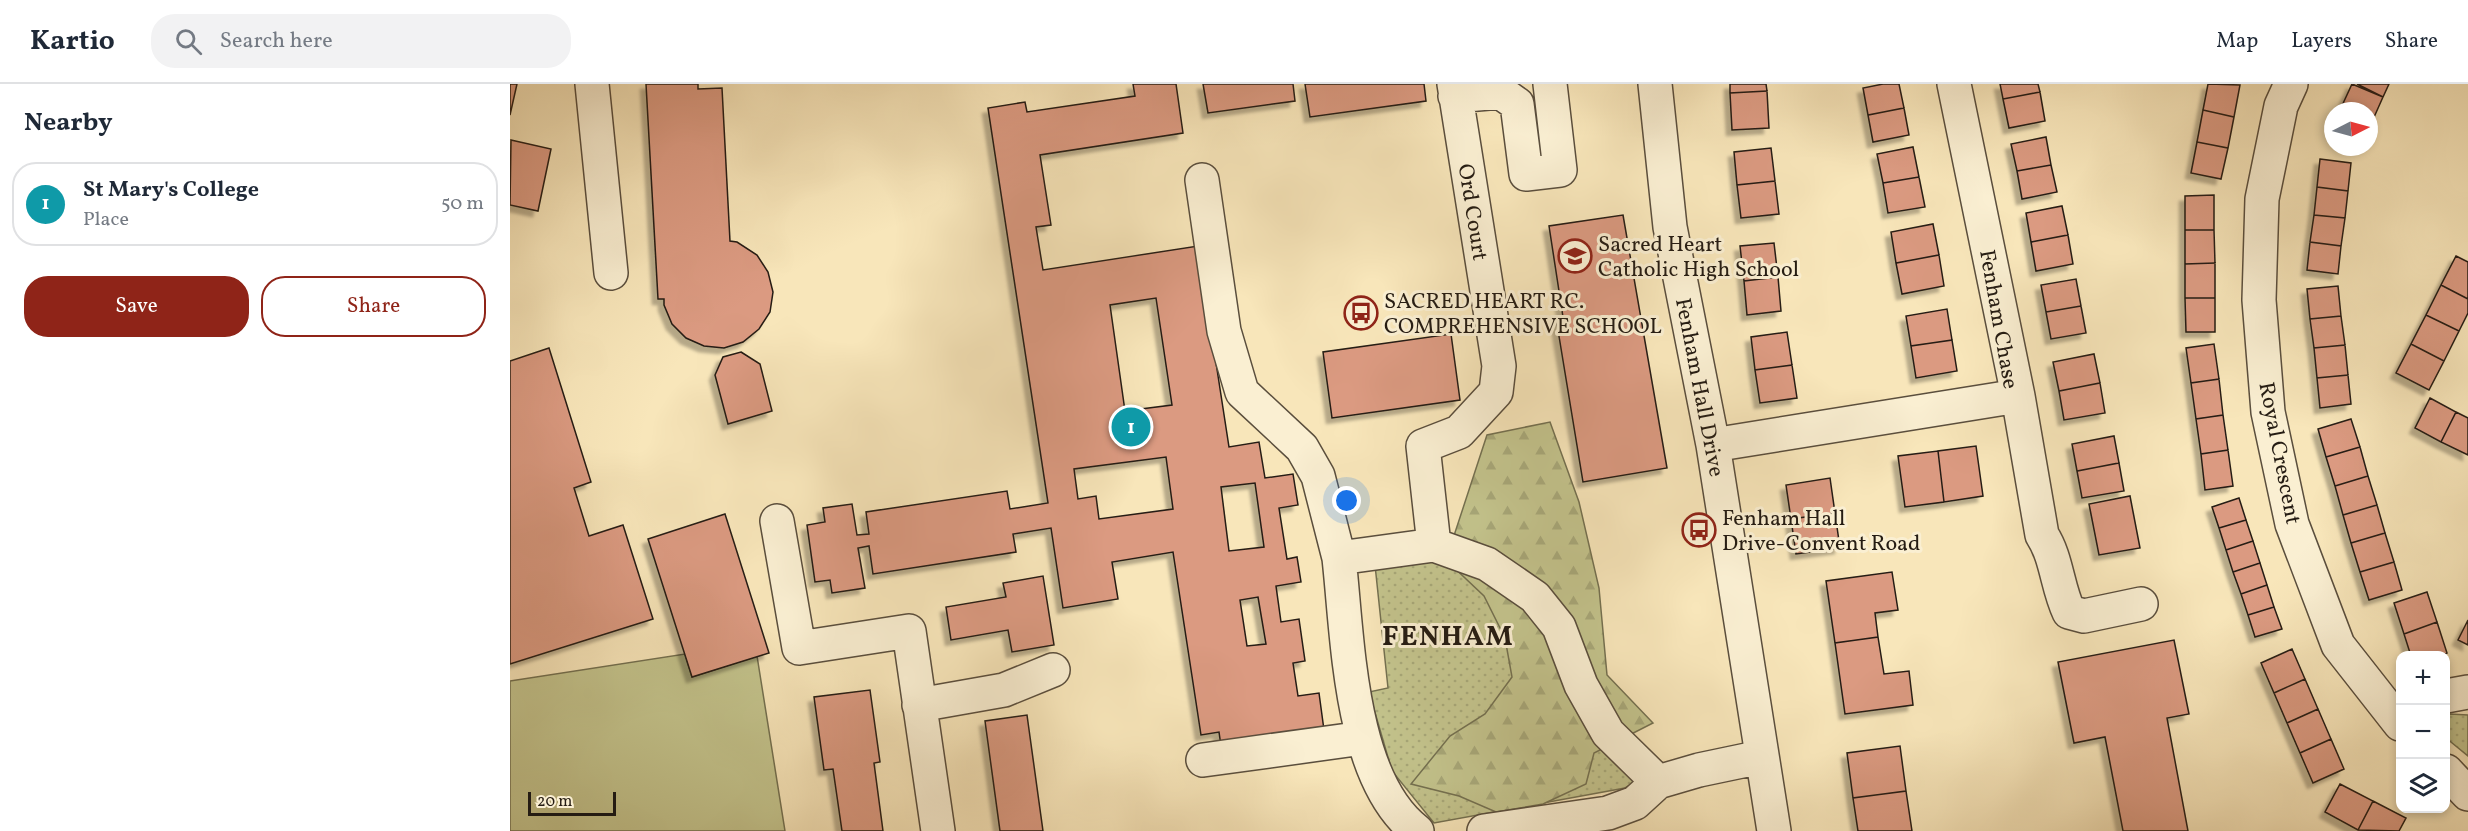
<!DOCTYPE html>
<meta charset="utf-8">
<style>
body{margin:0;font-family:Vollkorn,serif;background:#f2f2f3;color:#1f2937}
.controls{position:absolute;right:18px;bottom:18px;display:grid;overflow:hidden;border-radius:12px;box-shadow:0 3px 9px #0003}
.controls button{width:54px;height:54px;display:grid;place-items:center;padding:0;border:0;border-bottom:2px solid #e0e1e3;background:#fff;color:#1f2937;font:30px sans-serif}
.compass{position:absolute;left:1814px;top:18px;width:54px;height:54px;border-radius:50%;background:#fff;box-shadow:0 3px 9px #0003;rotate:84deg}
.scale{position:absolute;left:18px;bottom:15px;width:88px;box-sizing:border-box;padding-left:6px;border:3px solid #251c13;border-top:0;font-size:16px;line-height:21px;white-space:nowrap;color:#251c13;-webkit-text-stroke:4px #faefd2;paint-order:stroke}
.you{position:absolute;left:837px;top:417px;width:21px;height:21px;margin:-15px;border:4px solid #fff;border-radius:50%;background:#1a73e8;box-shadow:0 0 0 9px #1a73e833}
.badge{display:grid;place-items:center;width:39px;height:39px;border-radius:50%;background:#8f2418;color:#fff;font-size:20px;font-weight:700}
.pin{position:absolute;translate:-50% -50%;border:3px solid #fff;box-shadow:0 2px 6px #0006}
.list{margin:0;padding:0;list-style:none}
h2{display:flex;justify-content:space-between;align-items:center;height:78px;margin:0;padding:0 24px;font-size:26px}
h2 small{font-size:20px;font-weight:400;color:#747a83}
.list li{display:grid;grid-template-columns:39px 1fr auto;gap:18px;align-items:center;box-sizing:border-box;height:84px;margin:0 12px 12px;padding:0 12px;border:2px solid #e0e1e3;border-radius:24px}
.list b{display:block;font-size:22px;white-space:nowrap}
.list p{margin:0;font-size:20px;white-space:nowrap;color:#747a83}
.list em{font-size:20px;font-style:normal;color:#747a83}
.actions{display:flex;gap:12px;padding:18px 24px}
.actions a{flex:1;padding:14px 0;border:2px solid #8f2418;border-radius:24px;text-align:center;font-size:21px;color:#8f2418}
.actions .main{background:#8f2418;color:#fff}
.icon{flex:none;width:33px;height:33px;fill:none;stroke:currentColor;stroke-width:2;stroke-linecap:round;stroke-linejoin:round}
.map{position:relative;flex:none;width:1958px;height:747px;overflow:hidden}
header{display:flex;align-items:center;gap:36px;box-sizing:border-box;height:84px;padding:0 30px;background:#fff;border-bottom:2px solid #e0e1e3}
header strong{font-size:28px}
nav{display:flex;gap:33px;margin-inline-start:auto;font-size:21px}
.search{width:420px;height:54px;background:#f2f2f3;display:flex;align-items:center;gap:15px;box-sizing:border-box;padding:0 21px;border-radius:24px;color:#747a83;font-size:22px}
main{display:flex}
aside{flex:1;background:#fff}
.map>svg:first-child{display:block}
.grass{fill:url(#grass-dots);stroke:#747050;stroke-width:1.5}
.forest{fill:url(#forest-firs);stroke:#747050;stroke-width:1.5}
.green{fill:#c3c38c;stroke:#747050;stroke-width:1.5}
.building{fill:#db9a81;stroke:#251c13;stroke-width:1.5;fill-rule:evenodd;filter:url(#shadow)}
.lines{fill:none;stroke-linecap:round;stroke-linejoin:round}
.minor-casing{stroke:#5a4e3d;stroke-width:36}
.minor{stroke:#faefd2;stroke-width:33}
.labels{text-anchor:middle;stroke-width:6;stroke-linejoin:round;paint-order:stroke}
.street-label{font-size:22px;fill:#251c13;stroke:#faefd2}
.poi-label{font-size:22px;fill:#251c13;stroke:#faefd2;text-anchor:start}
.district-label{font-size:28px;font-weight:bold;letter-spacing:1.5px;fill:#251c13;stroke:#faefd2}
</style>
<header>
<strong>Kartio</strong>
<div class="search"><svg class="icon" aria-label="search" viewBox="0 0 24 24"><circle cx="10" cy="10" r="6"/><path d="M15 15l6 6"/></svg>Search here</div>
<nav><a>Map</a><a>Layers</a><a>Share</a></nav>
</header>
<main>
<aside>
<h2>Nearby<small></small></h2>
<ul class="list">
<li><span class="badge" style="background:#0f9aa8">1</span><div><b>St Mary's College</b><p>Place</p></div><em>50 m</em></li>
</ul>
<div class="actions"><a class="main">Save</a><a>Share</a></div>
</aside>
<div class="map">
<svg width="1958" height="747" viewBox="0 0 1958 747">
<defs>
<pattern id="grass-dots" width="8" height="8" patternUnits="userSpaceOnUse" patternTransform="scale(1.5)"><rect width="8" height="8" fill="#c3c38c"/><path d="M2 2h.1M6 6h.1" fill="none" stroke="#a7a778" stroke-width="1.8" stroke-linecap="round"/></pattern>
<pattern id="forest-firs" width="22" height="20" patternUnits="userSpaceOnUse" patternTransform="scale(1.5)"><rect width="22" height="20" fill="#c3c38c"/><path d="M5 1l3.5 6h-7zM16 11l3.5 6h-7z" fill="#a7a778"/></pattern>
<filter id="shadow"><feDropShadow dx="-5.5" dy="5.5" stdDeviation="1.5" flood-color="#0004"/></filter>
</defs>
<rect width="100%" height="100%" fill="#f8e6ba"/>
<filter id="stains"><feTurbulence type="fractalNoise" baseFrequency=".00333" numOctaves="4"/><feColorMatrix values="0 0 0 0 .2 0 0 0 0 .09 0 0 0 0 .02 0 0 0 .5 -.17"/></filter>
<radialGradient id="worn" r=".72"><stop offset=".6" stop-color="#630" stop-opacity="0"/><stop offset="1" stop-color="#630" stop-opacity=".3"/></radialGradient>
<path class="grass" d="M923,473L980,500L1129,696L1115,704L924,739L882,687L859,608L878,604L865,481Z
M1940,630L1958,631V672L1936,654V635Z"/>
<path class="forest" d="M1040,338L1069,418L1089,504L1097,591L1143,639L1084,669L1076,700L1033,720L986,728L949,712L901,700L940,652L975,630L1002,593L995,554L974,512L936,476L977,351Z"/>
<path class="green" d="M175,570L182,593L247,572L275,747H0V597Z"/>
<path class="building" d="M0,0H7L0,31Z
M136,0H188V5L212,4L220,157L227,158L247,171L258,188L263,208L260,228L249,245L233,258L214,264L194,262L176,254L162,240L154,221V215H148Z
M623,0H666L673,49L530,71L541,141L526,143L533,186L688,162L719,363L749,358L755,394L783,390L788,421L769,424L777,475L787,473L791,498L766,502L771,538L789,535L795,577L783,579L788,612L809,609L814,646L711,662L709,648L691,651L663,468L602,478L608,515L553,524L541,444L503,450L506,468L363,490L359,462L348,464L355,504L322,509L320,496L305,498L297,441L315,438L313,424L342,420L347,451L359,450L356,428L497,407L500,425L538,419L478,24L515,18L517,28L625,12ZM646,214L662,321L615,327L600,221ZM656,373L663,425L589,435L586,412L568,415L564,385ZM745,399L754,463L719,467L711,403ZM748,513L756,560L737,562L730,516Z
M693,0H783L785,17L698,29Z
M795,0H914L916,17L800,33Z
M1220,0H1256L1257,7L1220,9Z
M1373,0H1389L1394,24L1358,31L1353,4Z
M1490,0H1528L1530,8L1493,15Z
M1698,0L1730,1L1724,33L1693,26Z
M1842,0L1873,13L1861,40L1859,39V27L1830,26Z
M1847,0H1879L1873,13Z
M1257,7L1259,44L1222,46L1220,9Z
M1530,8L1535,37L1499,44L1493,15Z
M1394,24L1399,51L1363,58L1358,31Z
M1693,26L1724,33L1718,64L1687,58Z
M1536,53L1541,81L1507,87L1501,60Z
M1,56L41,65L28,127L0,121Z
M1687,58L1718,64L1711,95L1681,89Z
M1403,63L1409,93L1373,99L1367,70Z
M1261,64L1265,97L1227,101L1224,68Z
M1810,75L1841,79L1838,107L1807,103Z
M1541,81L1547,108L1512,115L1507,87Z
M1409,93L1415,123L1378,129L1373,99Z
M1265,97L1269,130L1231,134L1227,101Z
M1807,103L1838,107L1835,134L1804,131Z
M1704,111V146H1675V112Z
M1552,122L1558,151L1521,158L1516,129Z
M1113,131L1157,384L1073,398L1046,234L1053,233L1039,142Z
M1804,131L1835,134L1831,162L1800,158Z
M1423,140L1429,171L1386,179L1381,148Z
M1675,146H1704L1705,179L1675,180Z
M1558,151L1563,180L1526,187L1521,158Z
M1800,158L1831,162L1828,190L1797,186Z
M1264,159L1268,193L1234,197L1230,162Z
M1429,171L1434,202L1392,210L1386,179Z
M1946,172L1958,178V215L1931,201Z
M1705,179V214H1675V180Z
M1268,193L1271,227L1237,231L1234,197Z
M1566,195L1571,222L1536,228L1531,201Z
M1931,201L1958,215V229L1949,247L1916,231Z
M1828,202L1831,232L1800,235L1797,205Z
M1675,214H1705V248H1676Z
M1571,222L1576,249L1541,255L1536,228Z
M1437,225L1442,256L1401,262L1396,232Z
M1916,231L1949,247L1934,277L1901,260Z
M1831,232L1835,261L1804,264L1800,235Z
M1277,248L1282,281L1245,286L1241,253Z
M941,250L950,316L822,334L813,268Z
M1442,256L1447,287L1406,294L1401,262Z
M1704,260L1709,295L1681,299L1676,264Z
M1901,260L1934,277L1919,306L1886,289Z
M1835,261L1838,291L1807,294L1804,264Z
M39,264L81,398L64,404L79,452L113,441L143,535L0,580V277Z
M231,268L250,280L262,327L218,340L205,291L213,273Z
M1584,270L1590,299L1549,307L1543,278Z
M1282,281L1287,314L1250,319L1245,286Z
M1838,291L1841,320L1810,324L1807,294Z
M1709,295L1713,331L1686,335L1681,299Z
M1590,299L1595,329L1554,336L1549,307Z
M1920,314L1946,328L1931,358L1905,344Z
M1946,328L1958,334V371L1931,358Z
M1713,331L1718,366L1691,370L1686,335Z
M1841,335L1850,363L1816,373L1808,345Z
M1604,352L1609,379L1567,387L1562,360Z
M1466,362L1473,412L1434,418L1428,367Z
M1850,363L1858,392L1825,402L1816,373Z
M1718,366L1723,402L1695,406L1691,370Z
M1428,367L1434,418L1395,423L1388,372Z
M1609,379L1614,407L1572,414L1567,387Z
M1858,392L1867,421L1833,431L1825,402Z
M1320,394L1325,429L1281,435L1276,401Z
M1620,412L1630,464L1589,471L1579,420Z
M1729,414L1736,436L1709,444L1702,423Z
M1867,421L1875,449L1841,459L1833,431Z
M1325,429L1330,464L1286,470L1281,435Z
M215,430L259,569L182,593L138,455Z
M1736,436L1743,457L1716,466L1709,444Z
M1875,449L1884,478L1850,488L1841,459Z
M1743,457L1750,479L1723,488L1716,466Z
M1884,478L1892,506L1859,516L1850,488Z
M1750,479L1757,501L1731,510L1723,488Z
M1382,488L1388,526L1365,529L1368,553L1325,559L1316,497Z
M533,492L544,561L502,568L498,546L441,556L436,523L496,513L493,499Z
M1757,501L1764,523L1738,531L1731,510Z
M1917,508L1927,538L1894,550L1884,519Z
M1764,523L1772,545L1745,553L1738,531Z
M1958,536V561L1948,556Z
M1927,538L1937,569L1929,572H1901L1894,550Z
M1368,553L1374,590L1399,587L1403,621L1335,630L1325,559Z
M1664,556L1679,630L1657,634L1678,747H1613L1595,653L1564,659L1548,578Z
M1782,565L1795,595L1764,609L1751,579Z
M1795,595L1808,625L1777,639L1764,609Z
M360,606L370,678L364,679L373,747H332L323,685L314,686L304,613Z
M1808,625L1821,655L1790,669L1777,639Z
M517,631L533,747H490L475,637Z
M1821,655L1834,685L1803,699L1790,669Z
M1390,662L1396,707L1343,714L1337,669Z
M1830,700L1863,717L1848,746L1815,728Z
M1396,707L1402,747H1348L1343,714Z
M1863,717L1896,734L1889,747L1848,746Z"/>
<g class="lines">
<g class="minor-casing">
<path id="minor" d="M82,0L101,189
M1145,0L1160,143L1203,361L1264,747
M1444,0L1508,312L1532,451C1547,474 1547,503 1559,528L1574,532L1631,520
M1781,0L1771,22L1752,115L1749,216L1758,328L1782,440L1828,561L1890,640
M945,12L990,8L1007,20L1016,90L1050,86L1040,0
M692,96L714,247L732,308L792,364L808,392L829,474
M1203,361L1508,312
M267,437L289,564L399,547L428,747
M924,461L913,362L949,348L986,308L989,282L944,0
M1936,612L1958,608
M409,621L494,606L543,586
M693,676L853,654
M1936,687L1958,710
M907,747C839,695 838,554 829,474L924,461L977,480L1025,513L1049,543L1071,601L1098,649L1148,698
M974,747L1098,729L1125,719L1148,698L1189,686L1251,673"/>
</g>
<use href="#minor" class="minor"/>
</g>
<defs>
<g id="school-ring" transform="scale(1.725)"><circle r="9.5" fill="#faefd2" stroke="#8f2418" stroke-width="1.5"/><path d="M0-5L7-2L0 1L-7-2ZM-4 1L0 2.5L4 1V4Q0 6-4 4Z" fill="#8f2418"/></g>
<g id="bus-ring" transform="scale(1.725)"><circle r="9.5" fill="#faefd2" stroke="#8f2418" stroke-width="1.5"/><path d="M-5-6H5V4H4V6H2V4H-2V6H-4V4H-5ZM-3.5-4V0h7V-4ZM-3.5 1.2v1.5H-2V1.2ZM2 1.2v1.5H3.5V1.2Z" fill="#8f2418"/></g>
</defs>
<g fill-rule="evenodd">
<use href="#school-ring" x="1065" y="172"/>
<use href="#bus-ring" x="851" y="229"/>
<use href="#bus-ring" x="1189" y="446"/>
</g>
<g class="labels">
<g class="street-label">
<text transform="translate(964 128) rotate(81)" y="8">Ord Court</text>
<text transform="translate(1490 235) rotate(80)" y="8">Fenham Chase</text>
<text transform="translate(1191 303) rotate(79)" y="8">Fenham Hall Drive</text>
<text transform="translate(1771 369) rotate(79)" y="8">Royal Crescent</text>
</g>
<g class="poi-label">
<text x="1088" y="167">Sacred Heart<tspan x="1088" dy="25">Catholic High School</tspan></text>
<text x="874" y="224">SACRED HEART RC.<tspan x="874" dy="25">COMPREHENSIVE SCHOOL</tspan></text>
<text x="1212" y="441">Fenham Hall<tspan x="1212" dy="25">Drive-Convent Road</tspan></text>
</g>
<g class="district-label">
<text x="938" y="561">FENHAM</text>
</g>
</g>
<rect width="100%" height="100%" filter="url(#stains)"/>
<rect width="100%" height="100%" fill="url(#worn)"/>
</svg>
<div class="controls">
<button>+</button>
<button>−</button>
<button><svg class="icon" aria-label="layers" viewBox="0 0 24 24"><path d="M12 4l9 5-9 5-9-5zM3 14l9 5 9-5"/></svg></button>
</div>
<svg class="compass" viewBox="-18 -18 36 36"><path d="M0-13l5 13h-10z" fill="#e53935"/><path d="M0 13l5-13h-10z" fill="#747a83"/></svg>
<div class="scale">20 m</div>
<div class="you"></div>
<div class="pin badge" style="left:621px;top:343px;background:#0f9aa8">1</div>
</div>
</main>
